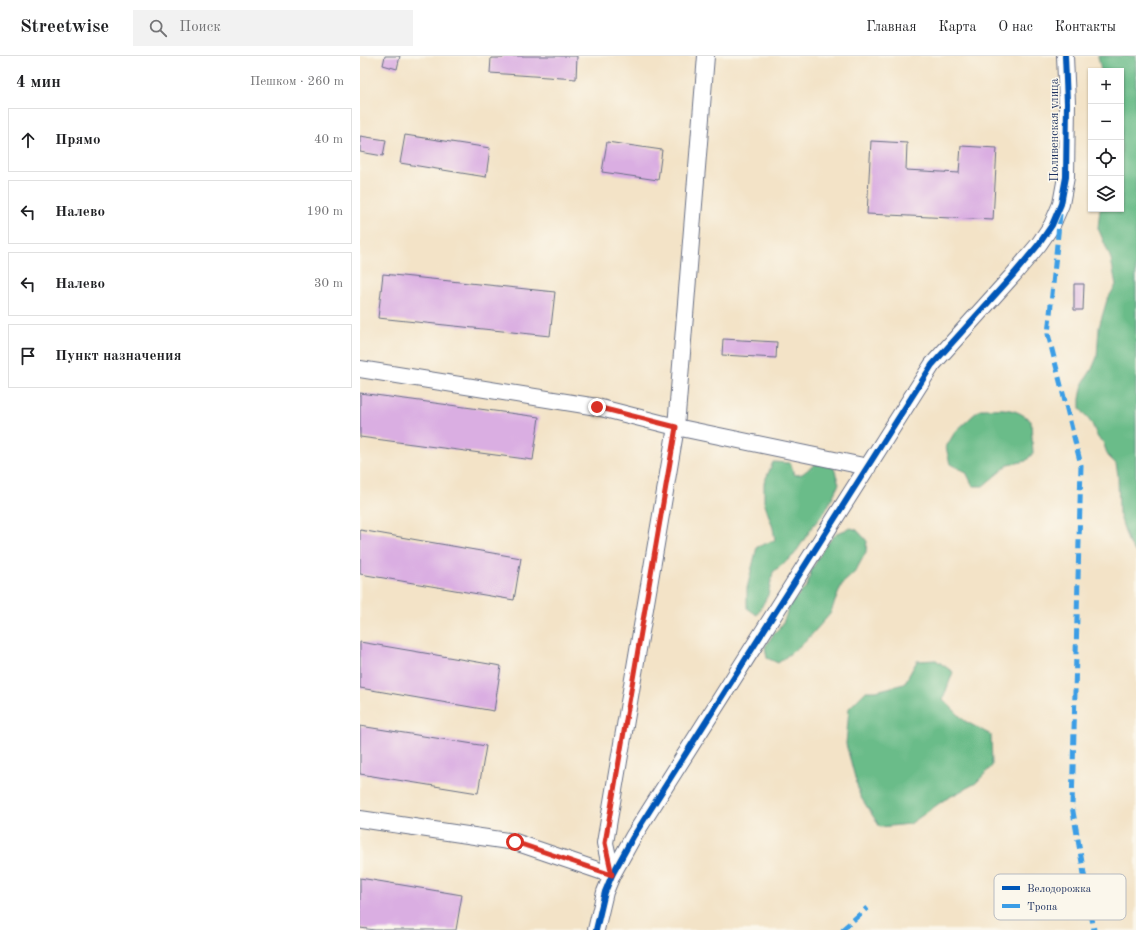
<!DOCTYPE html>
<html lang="ru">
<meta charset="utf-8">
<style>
body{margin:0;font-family:"Old Standard TT",serif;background:#f2f2f2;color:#202124}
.controls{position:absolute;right:12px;top:12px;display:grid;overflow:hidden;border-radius:0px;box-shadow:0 1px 3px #0004}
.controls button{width:36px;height:36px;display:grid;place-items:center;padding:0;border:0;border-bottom:1px solid #e0e0e0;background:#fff;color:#202124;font:20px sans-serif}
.stop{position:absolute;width:12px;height:12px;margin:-9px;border:3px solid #d93025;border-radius:50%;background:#fff}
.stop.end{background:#d93025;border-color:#fff;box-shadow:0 1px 4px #0008}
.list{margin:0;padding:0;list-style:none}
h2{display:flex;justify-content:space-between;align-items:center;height:52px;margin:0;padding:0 16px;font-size:17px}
h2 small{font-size:13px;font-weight:400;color:#757577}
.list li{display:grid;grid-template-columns:26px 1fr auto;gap:12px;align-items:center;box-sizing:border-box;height:64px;margin:0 8px 8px;padding:0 8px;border:1px solid #e0e0e0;border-radius:0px}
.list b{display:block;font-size:15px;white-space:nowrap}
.list em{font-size:13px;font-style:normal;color:#757577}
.icon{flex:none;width:22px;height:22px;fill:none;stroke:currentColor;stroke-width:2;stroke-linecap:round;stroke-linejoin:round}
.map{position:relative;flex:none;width:776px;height:874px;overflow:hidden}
header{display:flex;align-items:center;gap:24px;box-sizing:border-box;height:56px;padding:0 20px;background:#fff;border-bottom:1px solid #e0e0e0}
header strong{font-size:19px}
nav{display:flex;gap:22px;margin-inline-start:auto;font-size:14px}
.search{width:280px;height:36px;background:#f2f2f2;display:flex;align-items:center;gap:10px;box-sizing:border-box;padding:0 14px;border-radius:0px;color:#757577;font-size:15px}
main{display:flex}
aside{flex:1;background:#fff}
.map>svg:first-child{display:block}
.forest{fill:#6bbc89;stroke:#437674}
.building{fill:#daaee2}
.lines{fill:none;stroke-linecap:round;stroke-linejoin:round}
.minor-casing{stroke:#676e83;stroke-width:18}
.minor{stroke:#fff;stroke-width:16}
.quiet{stroke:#3b9de6;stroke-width:5;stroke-dasharray:10 5;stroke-linecap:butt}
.cycleway-casing{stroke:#fbf7ec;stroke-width:8}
.cycleway{stroke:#0057b8;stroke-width:6}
.route{stroke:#d93025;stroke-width:5}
.labels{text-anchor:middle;stroke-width:3;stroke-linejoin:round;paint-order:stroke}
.street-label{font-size:12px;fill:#1b2f5e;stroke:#fbf7ec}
.key{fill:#fbf7ec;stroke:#b8bbc1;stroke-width:1}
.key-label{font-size:11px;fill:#1b2f5e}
</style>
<header>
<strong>Streetwise</strong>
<div class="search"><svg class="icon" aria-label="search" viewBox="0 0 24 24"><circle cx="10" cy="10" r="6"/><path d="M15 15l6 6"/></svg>Поиск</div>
<nav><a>Главная</a><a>Карта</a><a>О нас</a><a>Контакты</a></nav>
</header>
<main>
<aside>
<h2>4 мин<small>Пешком · 260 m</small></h2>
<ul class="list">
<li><svg class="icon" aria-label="ahead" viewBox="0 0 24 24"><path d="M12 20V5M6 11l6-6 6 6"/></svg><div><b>Прямо</b></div><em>40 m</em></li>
<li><svg class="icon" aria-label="left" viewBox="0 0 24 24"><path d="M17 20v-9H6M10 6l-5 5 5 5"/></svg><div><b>Налево</b></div><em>190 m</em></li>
<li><svg class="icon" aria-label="left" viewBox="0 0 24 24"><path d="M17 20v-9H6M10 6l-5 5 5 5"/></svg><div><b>Налево</b></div><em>30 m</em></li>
<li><svg class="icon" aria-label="arrive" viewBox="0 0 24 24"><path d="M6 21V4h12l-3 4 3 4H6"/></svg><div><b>Пункт назначения</b></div></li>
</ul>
</aside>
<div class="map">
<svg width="776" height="874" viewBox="0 0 776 874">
<rect width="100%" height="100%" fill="#fbf7ec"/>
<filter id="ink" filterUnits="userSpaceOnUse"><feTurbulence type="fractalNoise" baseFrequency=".025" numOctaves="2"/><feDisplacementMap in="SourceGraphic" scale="8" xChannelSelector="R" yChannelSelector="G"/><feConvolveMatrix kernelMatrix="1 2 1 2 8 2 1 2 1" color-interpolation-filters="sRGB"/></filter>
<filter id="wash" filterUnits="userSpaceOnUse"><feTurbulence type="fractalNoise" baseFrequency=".012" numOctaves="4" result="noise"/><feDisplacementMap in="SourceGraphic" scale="16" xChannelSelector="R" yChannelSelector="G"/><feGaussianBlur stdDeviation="0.9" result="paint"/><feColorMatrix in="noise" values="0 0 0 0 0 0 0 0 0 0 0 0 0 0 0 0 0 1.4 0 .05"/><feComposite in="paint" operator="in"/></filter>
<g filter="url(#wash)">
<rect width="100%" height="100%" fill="#f3e3c7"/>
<path class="forest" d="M738,0H776V497L768,485L759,457L758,419L756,408L748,400L743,386L738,382L732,368L720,352V343L723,327L732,313L737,301L739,271L747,244L756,229L751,203L738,172L740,153H761V15H741Z
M620,353C642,353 654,350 671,365L673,397L666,405L648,409L623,430H613L606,416L590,408L586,391L595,376Z
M413,406L430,407L435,419L442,418L458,406L474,412L479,428L466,454L453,470L434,499L413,516L408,539L397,559L387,552V532L397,491L415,484L413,472L404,446V427Z
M491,472L497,474L507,485L506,496L495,516L482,528L470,558L446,585L418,607L407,602L405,591L414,577L422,569L431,547L447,530L451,515L465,490L477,477Z
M576,604L593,616L583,643L605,665L631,679L632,710L616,727L584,744L550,768L520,771L500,740L486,688L489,652L506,635H516L544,628L557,605Z"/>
<g id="blocks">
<path class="building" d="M25,0H40L37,13L23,9Z
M143,0H217L216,23L130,17L131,2H143Z
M45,79L130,92L126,121L40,107Z
M0,80L26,84L23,100L0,96Z
M511,85L547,87L546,114L599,117L601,90L637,92L633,164L507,158Z
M247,86L302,94L298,124L242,116Z
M23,218L195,236L190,280L18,262Z
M714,228H724L723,254H714Z
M363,283L417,286L416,302L362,299Z
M0,337L179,361L173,404L0,381Z
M0,474L161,502L154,544L0,518Z
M0,586L141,610L134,655L0,632Z
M0,670L126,690L118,737L0,718Z
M0,822L102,839L96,874H15L0,872Z"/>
</g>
</g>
<g filter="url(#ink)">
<use href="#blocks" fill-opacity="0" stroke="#676e83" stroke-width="1"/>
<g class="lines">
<g class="minor-casing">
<path id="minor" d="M0,313L237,351L316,371L508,411
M0,763L155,786L252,819
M252,819L245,787L316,371L346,0
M236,874L245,836L252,819L273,781L572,309L653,219L679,188L692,169L701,148L706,121L707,47L705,0"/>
</g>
<use href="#minor" class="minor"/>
<path class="quiet" d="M700,158L688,278L721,409L712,750L734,874
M482,874L507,852"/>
<g class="cycleway-casing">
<path id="cycleway" d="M236,874L245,836L252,819L273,781L572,309L653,219L679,188L692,169L701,148L706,121L707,47L705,0"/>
</g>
<use href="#cycleway" class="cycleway"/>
</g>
</g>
<g class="lines" filter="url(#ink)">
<path class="route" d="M155,786L252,819L245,787L316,371L237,351"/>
</g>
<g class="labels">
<g class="street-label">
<text transform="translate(694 74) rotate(-90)" y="4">Поливенская улица</text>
</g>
</g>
<rect x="634" y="818" width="132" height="46" rx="6" class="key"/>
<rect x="642" y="830" width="18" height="4" fill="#0057b8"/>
<rect x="642" y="848" width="18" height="4" fill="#3b9de6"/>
<g class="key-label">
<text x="667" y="836">Велодорожка</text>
<text x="667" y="854">Тропа</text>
</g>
</svg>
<div class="controls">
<button>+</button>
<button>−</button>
<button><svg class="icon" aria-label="locate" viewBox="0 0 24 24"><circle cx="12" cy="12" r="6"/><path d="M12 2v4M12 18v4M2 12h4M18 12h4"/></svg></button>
<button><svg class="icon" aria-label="layers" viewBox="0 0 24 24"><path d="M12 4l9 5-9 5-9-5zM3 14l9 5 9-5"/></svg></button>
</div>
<div class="stop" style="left:155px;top:786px"></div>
<div class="stop end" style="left:237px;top:351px"></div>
</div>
</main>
